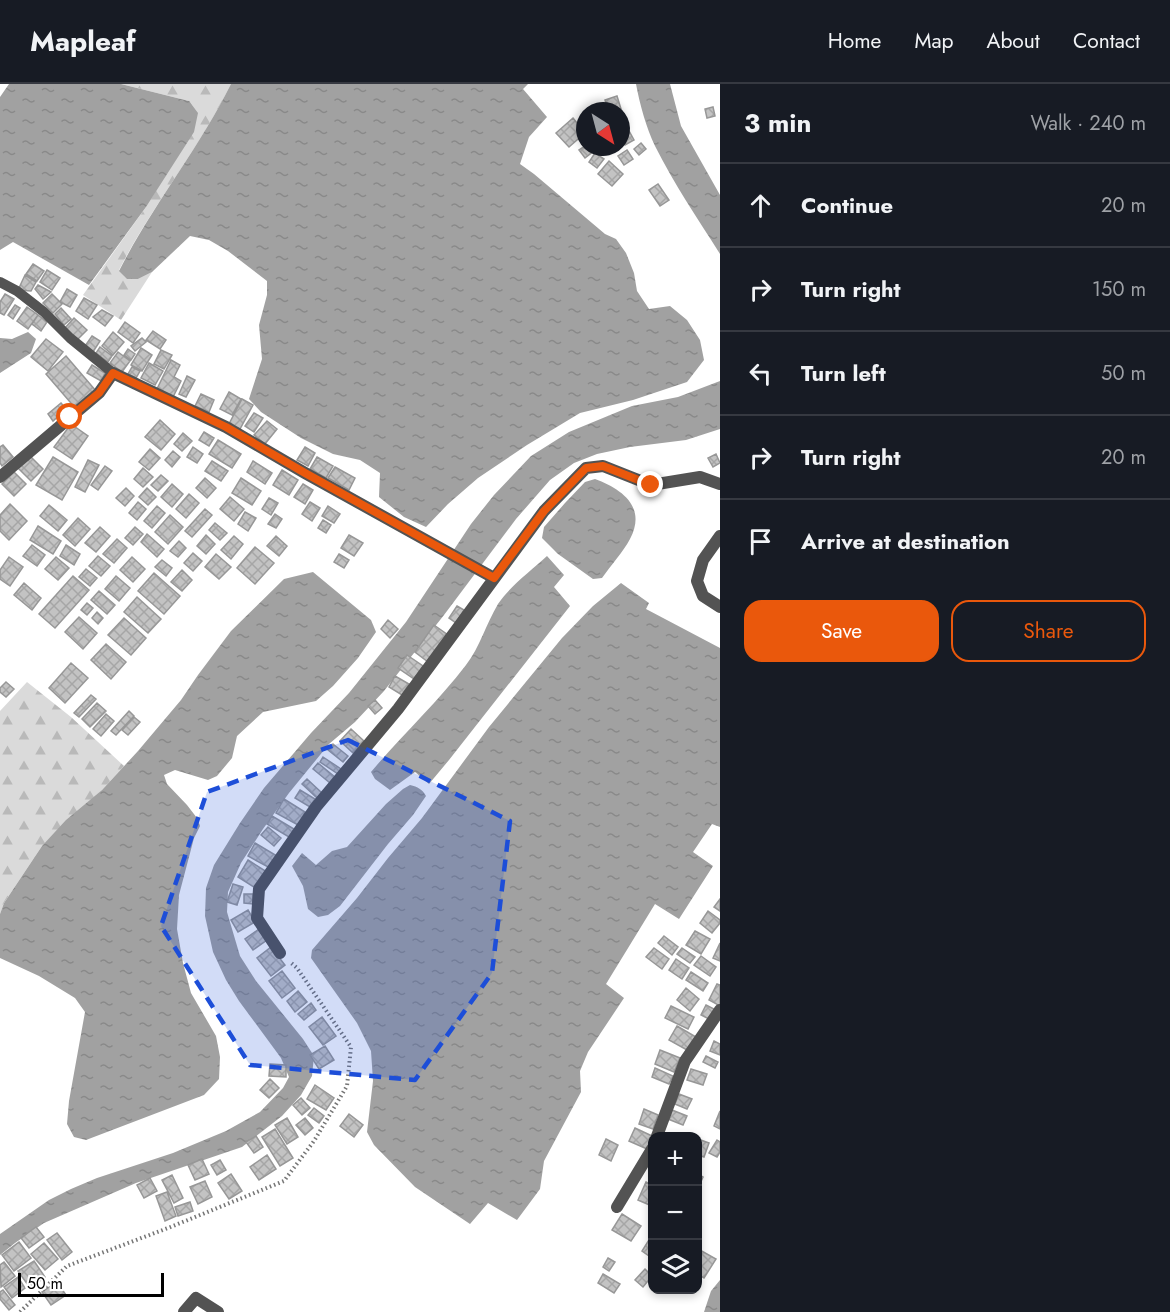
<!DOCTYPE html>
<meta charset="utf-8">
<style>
body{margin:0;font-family:Jost,sans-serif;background:#242831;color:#f1f3f6}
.controls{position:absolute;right:18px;bottom:18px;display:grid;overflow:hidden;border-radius:12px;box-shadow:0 3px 9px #0003}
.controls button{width:54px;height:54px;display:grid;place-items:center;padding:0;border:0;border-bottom:2px solid #363941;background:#171b24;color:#f1f3f6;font:30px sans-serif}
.compass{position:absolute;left:576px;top:18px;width:54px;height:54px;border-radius:50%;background:#171b24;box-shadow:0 3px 9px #0003;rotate:144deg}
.scale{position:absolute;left:18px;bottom:15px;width:146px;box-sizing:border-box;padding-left:6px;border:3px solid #000;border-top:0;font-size:16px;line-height:21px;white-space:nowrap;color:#000;-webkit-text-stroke:4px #fff;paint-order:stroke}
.stop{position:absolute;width:18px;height:18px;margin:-14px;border:4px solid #ea580c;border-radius:50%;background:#fff}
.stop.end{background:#ea580c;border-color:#fff;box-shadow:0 2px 6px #0008}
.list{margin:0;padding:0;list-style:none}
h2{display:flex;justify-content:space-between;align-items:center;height:78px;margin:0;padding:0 24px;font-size:26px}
h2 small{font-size:20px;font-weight:400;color:#9ea1a6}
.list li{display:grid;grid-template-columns:39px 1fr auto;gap:18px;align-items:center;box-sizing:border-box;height:84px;padding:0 24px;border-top:2px solid #363941}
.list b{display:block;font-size:22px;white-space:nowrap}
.list em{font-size:20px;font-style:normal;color:#9ea1a6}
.actions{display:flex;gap:12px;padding:18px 24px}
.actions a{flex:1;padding:14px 0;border:2px solid #ea580c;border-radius:18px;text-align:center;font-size:21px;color:#ea580c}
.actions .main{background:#ea580c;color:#fff}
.icon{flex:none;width:33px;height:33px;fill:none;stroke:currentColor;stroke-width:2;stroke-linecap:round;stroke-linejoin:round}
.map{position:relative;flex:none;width:720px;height:1228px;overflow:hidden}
header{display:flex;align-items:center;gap:36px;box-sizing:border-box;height:84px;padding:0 30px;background:#171b24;border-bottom:2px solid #363941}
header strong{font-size:28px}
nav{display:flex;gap:33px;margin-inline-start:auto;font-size:21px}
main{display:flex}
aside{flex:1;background:#171b24}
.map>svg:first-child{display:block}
.forest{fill:url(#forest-firs)}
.water{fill:url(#water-ripples)}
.building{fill:url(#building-cross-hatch);stroke:#979797;stroke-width:1.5}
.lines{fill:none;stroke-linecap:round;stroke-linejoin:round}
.path{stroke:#757575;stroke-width:4;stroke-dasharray:1.5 3;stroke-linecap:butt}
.service{stroke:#535353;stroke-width:10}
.minor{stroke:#535353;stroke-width:12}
.route{stroke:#ea580c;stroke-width:8}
.marked{fill:#1d4ed8;fill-opacity:0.2;stroke:#1d4ed8;stroke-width:4.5;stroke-dasharray:12 8;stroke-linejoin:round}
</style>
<header>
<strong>Mapleaf</strong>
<nav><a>Home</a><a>Map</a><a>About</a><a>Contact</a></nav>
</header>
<main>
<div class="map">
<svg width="720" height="1228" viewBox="0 0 720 1228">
<defs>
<pattern id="forest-firs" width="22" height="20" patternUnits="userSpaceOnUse" patternTransform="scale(1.5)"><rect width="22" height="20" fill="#dadada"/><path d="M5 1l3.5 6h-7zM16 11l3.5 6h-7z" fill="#b9b9b9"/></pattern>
<pattern id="water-ripples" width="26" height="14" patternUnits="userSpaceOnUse" patternTransform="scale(1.5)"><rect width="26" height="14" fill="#a1a1a1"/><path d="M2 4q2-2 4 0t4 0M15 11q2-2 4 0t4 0" fill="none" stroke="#898989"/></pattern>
<pattern id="building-cross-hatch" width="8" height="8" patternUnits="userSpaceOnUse" patternTransform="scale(1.5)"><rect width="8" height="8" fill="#c3c3c3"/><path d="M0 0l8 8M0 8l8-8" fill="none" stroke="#a6a6a6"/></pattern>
</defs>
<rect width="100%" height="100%" fill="#fff"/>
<path class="forest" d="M121,0H231C199,65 152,122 119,186L127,195H138L152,188L121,236L83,211L146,123L189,17Z
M27,598L71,633L124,682L102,706L42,762L4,819L0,830V627Z"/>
<path class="water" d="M9,0H121L189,17L198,29L194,48L146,123L89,201L13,158L0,166V13Z
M231,0H528L523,5L547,33L529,53L520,80L534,90L605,150L616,155L626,169L634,189L637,207L649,225L670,222L687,236L700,256L704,276L687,298L633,316L580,329L527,361L478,394L448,420L426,443L404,433L379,413L380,389L360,376L333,370L301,354L261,328L249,315L262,275L259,241L267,211V197L228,167L209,156L190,152L152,188L138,195H127L119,187C152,122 198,66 231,0Z
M636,0H670L681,42L720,111V170C698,135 674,100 655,62C646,43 640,21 636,0Z
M28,248L36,255L31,269L0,289V254L12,255Z
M720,297V345L686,356L630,363L597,370L574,379L550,396L516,435L444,531L384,607L355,638L329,660L289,709L263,745L241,779L228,808L227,828L240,872L256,897L303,955L314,972L312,992L301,1011L282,1032L242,1063L136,1099L44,1139L15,1159L0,1171V1150L49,1116L71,1105L97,1094L173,1069L226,1047L260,1028L283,1004L289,993L281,974L239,917L226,896L213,868L205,832L206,804L214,781L240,739L264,704L311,649L349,609L406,538L471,440L494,411L531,372L569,348L632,322L678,313Z
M595,395C622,405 647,423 630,455C623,468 611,481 602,494L593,495L558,470L542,454L544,443L565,419L585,398Z
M547,472L564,491L554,503L570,522L449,676L429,700L415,688L390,706L375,695L371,688C402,651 437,619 466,581C480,563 486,540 498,520C511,501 531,487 547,472Z
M313,488L371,536L376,548L358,574L333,602L316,617L263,628L237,652L232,674L217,692L208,696L175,686L164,691L167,700L187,721L197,734L200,742L194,754L179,811L177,845L183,879L191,909L216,952L220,973L219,995L204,1011L86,1056L74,1053L67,1040L69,1017L85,928L75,914L39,892L0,874V830L4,819L42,762L66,736L102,706L138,667L181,616L198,591L231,547L284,495Z
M621,499L649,519L646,525L720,564V743L712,740L693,768L713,782L679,835L655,820L606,900L624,914L588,968L580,987L581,1008L544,1077L540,1105L517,1136L488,1119L470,1140L415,1103L374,1061L367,1048L373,997L371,967L357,939L311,874L312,866L357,814L388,774L422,734L489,643L562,554L593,522Z
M410,701C418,703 422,705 426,712L413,731L388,760L340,822L328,831L318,833L308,825L303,802L292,782L302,769L316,781L332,767L347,763L386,720L403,705Z
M720,1196V1228H704L711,1207Z"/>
<path class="building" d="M617,12L621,25L608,27L605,16Z
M713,23L715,32L707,34L705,25Z
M622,27L628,40L621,44V28Z
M573,34L585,49L569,63L556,49Z
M628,45L634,56L625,61L621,54V49Z
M641,59L646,65L639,71L634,65Z
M585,62V63H590L594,67L585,74L579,66Z
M627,66L633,75L624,81L618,72Z
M595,69L604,75L597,84L589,78Z
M609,77L623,90L612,102L598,90Z
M658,100L669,116L660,122L649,106Z
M33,180L44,187L37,197L26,190Z
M47,186L60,194L52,206L40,198Z
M25,191L36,198L31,207L18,206Z
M38,201L51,208L43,215L35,205Z
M67,205L77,211L70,223L60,218Z
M5,210L14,215L4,231L0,229V218Z
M52,210L62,220L53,229L43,219Z
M84,214L97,221L88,235L76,227Z
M15,221L20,224L13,235L8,231Z
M27,223L38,231L28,245L17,237Z
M61,224L71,235L64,241L55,230Z
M102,226L113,232L105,242L93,233Z
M38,231L47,238L41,247L32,240Z
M74,234L87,246L76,257L64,245Z
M125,238L140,249L133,259L118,248Z
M153,247L166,256L160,265L146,256Z
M113,248L124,258L113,271L102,262Z
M92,252L100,257L93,268L85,262Z
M142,254L146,258L135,267L131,262Z
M46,255L63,268L48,287L31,273Z
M100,263L112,272L108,278L96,269Z
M141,264L152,271L142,287L131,281Z
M128,265L135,270L131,276L124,271Z
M161,266L172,271L164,285L154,280Z
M118,268L130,277L122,288L110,279Z
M66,272L96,307L76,325L46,290Z
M171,276L180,281L174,293L181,297L173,313L157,305Z
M149,279L163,287L155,301L141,294Z
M92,281L105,289L101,297L87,289Z
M132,283L140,287L136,294L128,290Z
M187,292L195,296L186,313L179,310Z
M229,308L241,315L232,331L220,325Z
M201,310L214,316L209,328L195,322Z
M242,315L253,321L240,345L229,340Z
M61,319L66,325L53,337L48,330Z
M254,329L263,334L254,348L245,342Z
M160,336L175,350L161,366L145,353Z
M267,337L277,345L265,360L254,351Z
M71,340L88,352L72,375L54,363Z
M204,348L214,354L209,362L199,356Z
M183,349L192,357L182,367L174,360Z
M218,356L241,370L232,384L209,370Z
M3,361L13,373L2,382L0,379V363Z
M193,363L203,370L197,379L187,373Z
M305,363L315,369L308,382L297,376Z
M150,365L160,374L149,386L139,378Z
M173,367L180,373L172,383L165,376Z
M716,370L720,379L713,383L708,374Z
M30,372L43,385L31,397L18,384Z
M53,373L78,388L62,416L36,401Z
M317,373L333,382L326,394L310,385Z
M88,376L99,381L85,408L75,403Z
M212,377L228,387L221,397L205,387Z
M253,377L272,389L265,400L247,388Z
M105,382L112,387L98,406L91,401Z
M335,383L355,394L349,406L328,394Z
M143,384L153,393L143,403L134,395Z
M282,386L298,396L289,411L273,401Z
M14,388L26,400L14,412L2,400Z
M161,391L168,397L158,407L151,401Z
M205,394L216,404L207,414L196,404Z
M241,394L261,407L252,421L232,409Z
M172,400L183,410L172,423L161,413Z
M303,400L313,406L305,420L294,413Z
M126,404L134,412L125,422L116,414Z
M147,404L156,413L148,421L139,413Z
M189,410L199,419L186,434L176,425Z
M230,413L244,425L234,437L220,425Z
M269,414L278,419L271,431L262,425Z
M138,418L146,425L137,436L129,429Z
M310,418L320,424L312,437L302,430Z
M10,420L27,437L9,456L0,447V431Z
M49,421L67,436L58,447L40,432Z
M157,422L165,429L152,444L144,437Z
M328,422L340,430L334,439L322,432Z
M205,425L212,431L192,453L185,447Z
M245,428L256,434L248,447L238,440Z
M275,430L282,435L276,444L268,440Z
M170,431L183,443L168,460L155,448Z
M78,434L90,445L75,462L63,451Z
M323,436L331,441L326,449L318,444Z
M215,439L227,449L220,456L209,446Z
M38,442L61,457L53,470L30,456Z
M100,443L110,452L96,468L85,459Z
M135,443L143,450L133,461L125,454Z
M147,450L164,465L157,473L141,458Z
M206,451L215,460L206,470L197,462Z
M349,451L363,459L354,472L341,464Z
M234,452L243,460L231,475L221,466Z
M276,452L287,462L279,472L267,462Z
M117,455L127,464L114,479L103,470Z
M179,457L186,464L178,473L170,467Z
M32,461L45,471L37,482L23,472Z
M66,461L80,470L74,481L60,472Z
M255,463L274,479L255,500L237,484Z
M193,469L202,477L193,487L184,479Z
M216,470L231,483L219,495L205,483Z
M339,470L349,476L344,484L334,478Z
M98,472L110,482L101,492L89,482Z
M9,473L23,483L10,502L0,495V486Z
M56,473L69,484L58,496L45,485Z
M132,473L145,485L133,498L120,486Z
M162,476L172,484L166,492L155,483Z
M86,485L97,494L90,502L79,493Z
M182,486L192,496L182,507L171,498Z
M154,489L180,512L164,530L138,507Z
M73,492L89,506L55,544L39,530Z
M116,492L130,504L119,517L105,505Z
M24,499L41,514L32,526L14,511Z
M99,507L115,521L107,530L91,516Z
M137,513L161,535L148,549L124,528Z
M87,519L93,524L87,531L81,526Z
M457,522L464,526L456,539L449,534Z
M97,528L103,534L98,540L92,534Z
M79,533L97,549L83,565L65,548Z
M124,534L146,554L131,571L108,551Z
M388,536L398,545L390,554L381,545Z
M434,541L448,551L428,578L415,568Z
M106,560L126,578L111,595L91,576Z
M407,571L423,582L414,595L398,584Z
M71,579L88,594L65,619L49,604Z
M395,592L409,600L402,611L389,603Z
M6,598L14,605L6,613L0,608V604Z
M91,611L96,615L79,633L74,629Z
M375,616L382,624L375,630L368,622Z
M97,619L106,627L90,643L82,635Z
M129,627L134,632L116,651L111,647Z
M106,630L114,637L101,652L93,645Z
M134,633L140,638L128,651L122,646Z
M351,645L364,657L353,669L340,657Z
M333,660L348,672L343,678L328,666Z
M323,673L341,685L338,690L320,678Z
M318,679L335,693L330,699L313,685Z
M307,695L322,709L317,714L302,700Z
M300,706L315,715L310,723L295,714Z
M284,715L305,728L298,741L276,729Z
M272,732L294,745L289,753L267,740Z
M268,743L281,754L274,762L261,751Z
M255,759L277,772L270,784L248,772Z
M248,776L267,788L257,805L238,793Z
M233,800L243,803L237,821L227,818Z
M244,810H253V820L244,819Z
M720,815V827L714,823Z
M248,826L255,838L238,848L231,836Z
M708,827L720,836V839L712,849L700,839Z
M259,845L267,856L253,866L245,855Z
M695,847L710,855L701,870L686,861Z
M664,852L678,863L672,871L658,859Z
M720,859V877L713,874Z
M271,863L285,881L271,892L257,874Z
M654,864L669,875L662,885L646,873Z
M682,864L695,873L690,879L677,870Z
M701,872L716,883L710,892L694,881Z
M676,875L689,884L682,895L669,886Z
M282,887L295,904L282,914L269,897Z
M691,888L708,899L703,907L686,896Z
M717,900L720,901V922L709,916Z
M686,904L699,915L690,927L677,916Z
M298,907L307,918L295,928L287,917Z
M311,919L316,926L304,936L298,930Z
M706,921L716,926L711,936L701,931Z
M671,922L694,933L688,945L665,934Z
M322,933L336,952L323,961L309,943Z
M677,942L696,953L687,966L669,956Z
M714,957L720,960V971L710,967Z
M325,962L334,976L319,985L310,971Z
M660,966L680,974L674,988L655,980Z
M706,972L718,978L715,984L703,978Z
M270,980L286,981V993L269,992Z
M655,984L673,992L669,1000L652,993Z
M691,985L707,990L703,1001L687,996Z
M270,995L279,1004L269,1014L260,1006Z
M315,1001L334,1014L326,1026L307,1015Z
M679,1010L692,1015L687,1025L675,1020Z
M301,1014L310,1024L302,1031L293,1021Z
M314,1024L324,1032L319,1039L308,1031Z
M644,1025L658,1031L653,1045L639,1040Z
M672,1026L687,1032L683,1041L668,1035Z
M720,1027V1045L714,1042Z
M349,1030L363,1041L354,1053L340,1042Z
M287,1034L298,1053L287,1060L275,1041Z
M305,1034L313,1044L305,1051L296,1041Z
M635,1044L652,1052L647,1065L629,1057Z
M275,1045L293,1074L280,1082L262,1053Z
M256,1052L263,1063L254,1069L246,1058Z
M606,1055L618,1061L611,1077L599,1071Z
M698,1055L709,1059L704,1073L698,1071Z
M717,1056L720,1058V1068L717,1073L709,1069Z
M267,1071L276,1085L259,1096L250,1083Z
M202,1075L209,1090L195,1096L188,1081Z
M220,1076L226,1086L217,1091L211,1081Z
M231,1090L242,1107L229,1115L218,1099Z
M698,1090L703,1093L698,1104Z
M172,1091L183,1114L174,1119L162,1096Z
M150,1094L157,1107L144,1114L137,1101Z
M205,1097L212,1113L198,1120L190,1103Z
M646,1098L652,1101V1122L638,1116Z
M167,1108L176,1132L165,1137L156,1112Z
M190,1118L193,1127L178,1132L175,1123Z
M622,1130L641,1142L631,1157L612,1146Z
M36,1143L44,1153L29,1164L21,1154Z
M57,1149L72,1168L62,1176L47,1156Z
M652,1151V1174L642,1167Z
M19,1158L31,1174L14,1187L2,1171Z
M44,1159L58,1175L45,1186L31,1170Z
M698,1165L716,1175L704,1194L698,1190Z
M608,1174L615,1178L609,1187L603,1183Z
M34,1177L45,1193L30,1204L18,1187Z
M4,1178L15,1192L1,1203L0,1181Z
M645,1185L652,1192L643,1203L635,1196Z
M603,1190L620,1200L614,1209L598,1199Z
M18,1193L25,1204L12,1214L4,1203Z
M57,1198L66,1211L51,1221L42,1208Z
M3,1206L15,1221L9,1226L0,1215V1208Z"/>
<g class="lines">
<path class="path" d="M20,1228L67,1182L168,1144L284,1097L314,1057L347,1002L351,963L297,884L290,878"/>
<path class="service" d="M0,198L17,207L44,228L70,254L113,289"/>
<path class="minor" d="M0,393L99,309L113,289L226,343L305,389L494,494
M720,452L703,476L697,497L703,512L720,523
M280,869L257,834L259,805L316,723L398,625L544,427L586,384L603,382L651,401L700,393L720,400
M657,1052L685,977L720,926
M617,1123L652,1065
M184,1228L196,1214L218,1228"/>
</g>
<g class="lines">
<path class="route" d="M70,333L99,309L113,289L226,343L305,389L494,494L544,427L586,384L603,382L651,401"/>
</g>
<path class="marked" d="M348,656L510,737L492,889L415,996L250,981L161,842L207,708Z"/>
</svg>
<div class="controls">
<button>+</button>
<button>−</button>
<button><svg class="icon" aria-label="layers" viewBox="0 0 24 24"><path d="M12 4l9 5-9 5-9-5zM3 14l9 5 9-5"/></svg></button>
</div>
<svg class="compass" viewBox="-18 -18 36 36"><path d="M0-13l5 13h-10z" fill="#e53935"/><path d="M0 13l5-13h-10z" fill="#9ea1a6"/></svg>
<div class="scale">50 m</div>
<div class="stop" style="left:70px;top:333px"></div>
<div class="stop end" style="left:651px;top:401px"></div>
</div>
<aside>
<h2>3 min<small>Walk · 240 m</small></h2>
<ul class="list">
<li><svg class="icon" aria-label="ahead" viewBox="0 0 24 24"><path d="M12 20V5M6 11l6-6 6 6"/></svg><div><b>Continue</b></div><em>20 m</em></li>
<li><svg class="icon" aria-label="right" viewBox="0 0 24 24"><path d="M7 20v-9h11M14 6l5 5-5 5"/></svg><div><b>Turn right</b></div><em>150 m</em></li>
<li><svg class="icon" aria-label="left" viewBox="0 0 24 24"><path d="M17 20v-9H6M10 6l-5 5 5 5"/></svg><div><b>Turn left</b></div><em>50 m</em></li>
<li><svg class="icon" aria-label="right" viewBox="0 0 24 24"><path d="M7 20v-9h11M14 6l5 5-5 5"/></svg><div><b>Turn right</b></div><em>20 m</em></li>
<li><svg class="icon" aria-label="arrive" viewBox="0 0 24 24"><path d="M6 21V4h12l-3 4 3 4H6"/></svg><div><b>Arrive at destination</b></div></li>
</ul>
<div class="actions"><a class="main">Save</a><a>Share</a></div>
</aside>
</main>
